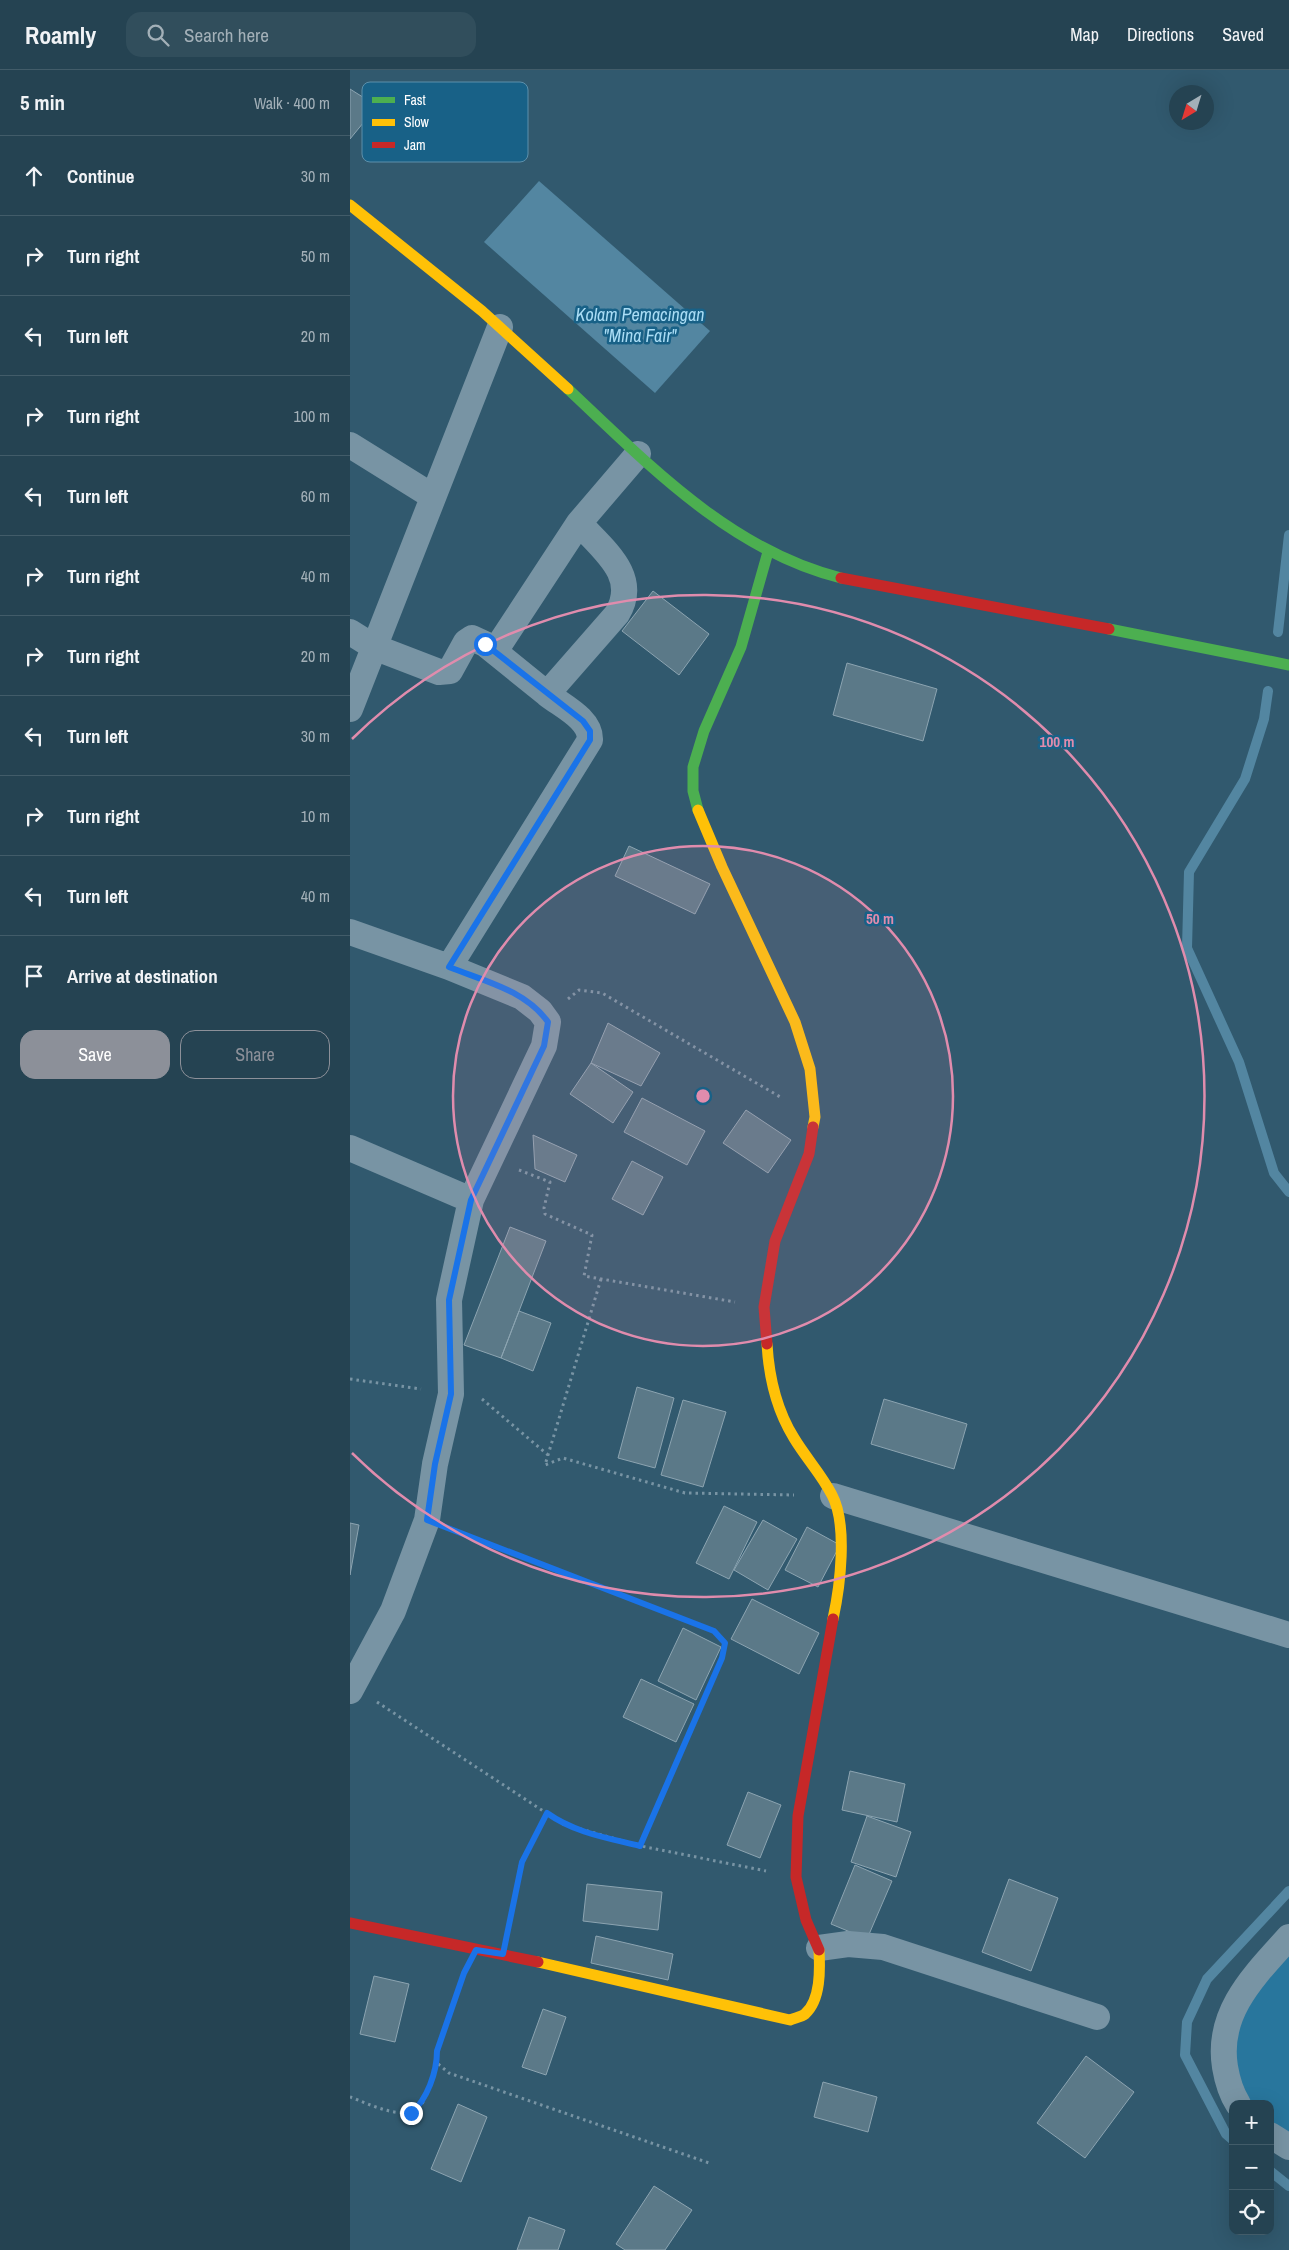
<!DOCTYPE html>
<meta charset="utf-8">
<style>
body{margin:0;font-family:"Archivo Narrow",sans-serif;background:#314e5c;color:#f1f3f6}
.controls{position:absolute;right:15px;bottom:15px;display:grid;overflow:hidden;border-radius:10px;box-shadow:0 5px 20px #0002}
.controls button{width:45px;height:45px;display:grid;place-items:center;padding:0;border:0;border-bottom:1px solid #425c69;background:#254352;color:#f1f3f6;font:25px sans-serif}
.compass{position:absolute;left:819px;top:15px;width:45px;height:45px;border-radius:50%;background:#254352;box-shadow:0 5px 20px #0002;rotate:218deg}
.stop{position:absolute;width:15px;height:15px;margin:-11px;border:4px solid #1a73e8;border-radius:50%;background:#fff}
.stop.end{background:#1a73e8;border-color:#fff;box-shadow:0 1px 5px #0008}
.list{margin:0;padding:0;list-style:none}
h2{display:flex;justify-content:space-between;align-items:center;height:65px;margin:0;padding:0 20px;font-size:21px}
h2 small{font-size:16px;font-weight:400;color:#a3b0b8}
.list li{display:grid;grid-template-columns:32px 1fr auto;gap:15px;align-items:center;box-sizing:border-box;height:80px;padding:0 20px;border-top:1px solid #425c69}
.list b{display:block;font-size:19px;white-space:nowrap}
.list em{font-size:16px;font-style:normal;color:#a3b0b8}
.actions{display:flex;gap:10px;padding:15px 20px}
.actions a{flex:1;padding:11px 0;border:1px solid #8c9099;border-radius:15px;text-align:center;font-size:18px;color:#8c9099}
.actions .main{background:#8c9099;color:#fff}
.icon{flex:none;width:28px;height:28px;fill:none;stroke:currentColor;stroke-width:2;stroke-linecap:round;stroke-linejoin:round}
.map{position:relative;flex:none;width:939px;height:2180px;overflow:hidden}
header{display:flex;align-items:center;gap:30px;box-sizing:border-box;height:70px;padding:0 25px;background:#254352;border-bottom:1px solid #425c69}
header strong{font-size:24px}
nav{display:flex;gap:28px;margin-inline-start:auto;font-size:18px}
.search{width:350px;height:45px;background:#314e5c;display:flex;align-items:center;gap:12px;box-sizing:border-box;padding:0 18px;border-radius:15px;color:#a3b0b8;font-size:19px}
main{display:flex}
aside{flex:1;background:#254352}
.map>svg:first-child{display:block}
.green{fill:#28769d}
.water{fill:#5386a1}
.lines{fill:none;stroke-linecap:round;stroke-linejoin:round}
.stream{stroke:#5386a1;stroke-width:10}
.building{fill:#5b7988;stroke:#8ca4b1}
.path{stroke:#7894a4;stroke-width:3;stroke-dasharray:2.5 4;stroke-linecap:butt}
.street{stroke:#7894a4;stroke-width:26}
.fast{stroke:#4caf50;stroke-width:11}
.slow{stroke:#ffc107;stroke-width:11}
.jam{stroke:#c62828;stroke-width:11}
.route{stroke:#1a73e8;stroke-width:6}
.ring{fill:none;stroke:#e08cad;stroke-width:2.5}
.labels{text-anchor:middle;stroke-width:5;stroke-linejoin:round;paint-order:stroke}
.water-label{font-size:18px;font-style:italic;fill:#aaddf5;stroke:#186187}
.key{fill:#186187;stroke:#5d90ab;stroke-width:1}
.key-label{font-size:14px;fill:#fff}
.centre{fill:#e08cad;stroke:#186187;stroke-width:2.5}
.ring-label{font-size:15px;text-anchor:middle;font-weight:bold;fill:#e08cad;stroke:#186187;stroke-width:5;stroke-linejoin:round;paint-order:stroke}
</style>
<header>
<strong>Roamly</strong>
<div class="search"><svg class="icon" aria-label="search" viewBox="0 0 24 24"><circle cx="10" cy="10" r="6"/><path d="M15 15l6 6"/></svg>Search here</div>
<nav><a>Map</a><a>Directions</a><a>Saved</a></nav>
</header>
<main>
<aside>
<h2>5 min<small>Walk · 400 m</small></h2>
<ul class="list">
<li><svg class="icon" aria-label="ahead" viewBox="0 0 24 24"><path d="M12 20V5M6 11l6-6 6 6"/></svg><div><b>Continue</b></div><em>30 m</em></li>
<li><svg class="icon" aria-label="right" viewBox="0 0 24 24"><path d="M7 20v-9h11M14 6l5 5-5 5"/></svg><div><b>Turn right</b></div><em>50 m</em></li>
<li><svg class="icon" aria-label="left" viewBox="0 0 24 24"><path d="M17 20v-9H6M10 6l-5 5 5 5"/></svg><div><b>Turn left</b></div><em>20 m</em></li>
<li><svg class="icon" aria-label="right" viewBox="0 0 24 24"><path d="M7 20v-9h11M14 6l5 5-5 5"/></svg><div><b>Turn right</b></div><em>100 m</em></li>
<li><svg class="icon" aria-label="left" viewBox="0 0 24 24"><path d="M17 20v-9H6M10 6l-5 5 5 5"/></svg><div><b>Turn left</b></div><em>60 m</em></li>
<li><svg class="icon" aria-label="right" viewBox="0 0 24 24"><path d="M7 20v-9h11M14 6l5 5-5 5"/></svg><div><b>Turn right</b></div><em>40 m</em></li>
<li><svg class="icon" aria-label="right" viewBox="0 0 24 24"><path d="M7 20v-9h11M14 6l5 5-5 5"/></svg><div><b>Turn right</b></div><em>20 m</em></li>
<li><svg class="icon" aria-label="left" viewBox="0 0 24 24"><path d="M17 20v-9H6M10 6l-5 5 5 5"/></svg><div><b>Turn left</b></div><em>30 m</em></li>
<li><svg class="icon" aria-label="right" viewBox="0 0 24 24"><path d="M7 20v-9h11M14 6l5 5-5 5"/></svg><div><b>Turn right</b></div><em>10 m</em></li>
<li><svg class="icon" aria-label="left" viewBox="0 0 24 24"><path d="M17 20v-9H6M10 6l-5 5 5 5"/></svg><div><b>Turn left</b></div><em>40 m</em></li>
<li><svg class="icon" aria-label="arrive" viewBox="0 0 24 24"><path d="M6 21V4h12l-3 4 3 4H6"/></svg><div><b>Arrive at destination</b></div></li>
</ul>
<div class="actions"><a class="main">Save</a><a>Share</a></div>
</aside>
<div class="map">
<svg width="939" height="2180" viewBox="0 0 939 2180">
<rect width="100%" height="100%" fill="#31596e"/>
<path class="green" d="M939,1865V2075L920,2057V2034H900L880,2000L883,1928Z"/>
<path class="water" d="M189,111L360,261L305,323L134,172Z"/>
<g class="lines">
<path class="stream" d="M928,562L939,465
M918,621L914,649L895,709L839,802L837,878L889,992L924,1103L939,1122
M883,2070L876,2064L835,1985L837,1952L857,1909L939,1821
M920,2101L939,2116"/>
</g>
<path class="building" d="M0,19L27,36L0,69Z
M303,521L359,564L329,605L272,561Z
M497,593L587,619L573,671L483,645Z
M279,776L360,814L345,844L265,806Z
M258,953L310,983L291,1016L241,993Z
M241,993L283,1022L263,1053L220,1024Z
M292,1028L355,1061L337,1095L274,1062Z
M396,1040L441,1070L418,1103L373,1073Z
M183,1065L227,1085L215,1112L185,1099Z
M282,1091L313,1107L293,1145L262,1129Z
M160,1157L196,1171L151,1288L114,1275Z
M169,1241L201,1253L183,1301L151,1288Z
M287,1317L324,1328L305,1398L268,1388Z
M534,1329L617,1354L604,1399L521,1374Z
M333,1330L376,1342L353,1417L311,1405Z
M374,1436L407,1452L379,1509L346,1493Z
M413,1450L447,1469L418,1520L384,1500Z
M0,1453L9,1455L0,1505Z
M457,1457L490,1475L468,1517L435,1500Z
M402,1529L469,1563L449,1604L381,1569Z
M333,1558L371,1577L346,1630L308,1611Z
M291,1609L344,1634L326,1672L273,1647Z
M500,1701L555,1714L547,1752L492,1740Z
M398,1722L431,1735L410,1788L377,1775Z
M517,1746L561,1762L546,1807L501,1792Z
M505,1795L542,1811L517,1869L481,1854Z
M659,1809L708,1828L681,1901L632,1882Z
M237,1814L312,1822L308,1860L233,1851Z
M246,1866L323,1884L318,1910L241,1893Z
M24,1906L59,1914L45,1972L10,1964Z
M193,1939L216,1947L196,2005L172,1997Z
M736,1986L784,2022L735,2088L687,2053Z
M473,2012L527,2027L518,2062L464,2047Z
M108,2034L137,2047L111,2112L81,2099Z
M304,2116L342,2140L315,2180H275L266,2174Z
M179,2147L215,2160L208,2180H167Z"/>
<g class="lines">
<path class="path" d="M218,929L229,920L252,923L432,1028
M169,1100L200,1112L194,1138L195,1144L242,1165L234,1206L385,1232
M251,1209L195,1395L213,1388L335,1423L444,1425
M0,1309L71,1319
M132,1329L198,1385
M104,1460L364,1561L375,1573L372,1588L291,1776
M27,1632L213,1754L291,1776L416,1801
M159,1854L171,1792L197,1743
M113,1908L87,1981V1993L99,2003L362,2094
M0,2027C17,2033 60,2055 72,2034C78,2022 82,2006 87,1993"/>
<path class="street" d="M0,375L82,426
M0,562L24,577L89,602L100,601L116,572L122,568L135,574L197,624
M145,581L229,453
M0,639L150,257
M0,862L99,897L172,927L190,941L198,952L194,976L121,1130L99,1230L101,1324L85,1394L77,1450L43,1541L0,1621
M99,897L240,670C241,649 212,636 197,624L267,544C290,506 253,480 229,453L288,384
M0,1078L121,1130
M483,1426L939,1565
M469,1878L498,1874L533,1877L747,1947
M888,2034C881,2023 877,2009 875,1997C866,1942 905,1905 939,1867
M920,2065L939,2077"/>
<path class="fast" d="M218,319C298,394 381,481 491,508
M759,559L939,595
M348,740L343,721V697L354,661L391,577L418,482"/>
<path class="slow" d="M0,135L132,241L218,319
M348,740L372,797L445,952L460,999L465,1047L463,1057
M417,1274C419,1308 426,1339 444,1368C456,1388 472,1405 482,1425C498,1455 490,1517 483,1549
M188,1892L440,1950C444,1948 451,1947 455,1944C471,1930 470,1899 469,1880"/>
<path class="jam" d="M491,508L759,559
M417,1274L414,1237L425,1171L459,1084L463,1057
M0,1853L188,1892
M469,1880L456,1850L446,1807L448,1746L483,1549"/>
</g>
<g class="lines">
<path class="route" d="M61,2043C77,2030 87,2002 87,1981L114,1903L126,1880L153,1884L172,1792L197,1743C225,1763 258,1768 290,1776L372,1588L375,1573L364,1561L77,1450L85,1394L101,1324L99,1230L121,1130L194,976L198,952C175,920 134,911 99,897L240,670V661L233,651L135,574"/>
</g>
<circle cx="353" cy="1026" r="250" fill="#e08cad" fill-opacity=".12"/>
<g class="ring">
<circle cx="353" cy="1026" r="250"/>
<path d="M2 669A501 501 0 1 1 2 1383"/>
</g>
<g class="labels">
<g class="water-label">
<text x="290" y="251">Kolam Pemacingan<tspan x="290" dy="21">"Mina Fair"</tspan></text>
</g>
</g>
<rect x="12" y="12" width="166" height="80" rx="8" class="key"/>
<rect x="22" y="27" width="23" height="6" fill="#4caf50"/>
<rect x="22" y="49" width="23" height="7" fill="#ffc107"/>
<rect x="22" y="72" width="23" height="6" fill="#c62828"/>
<g class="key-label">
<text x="54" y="35">Fast</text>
<text x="54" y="57">Slow</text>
<text x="54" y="80">Jam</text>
</g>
<circle cx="353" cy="1026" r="8" class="centre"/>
<g class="ring-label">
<text x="707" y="677">100 m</text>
<text x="530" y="854">50 m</text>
</g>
</svg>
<div class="controls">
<button>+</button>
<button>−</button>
<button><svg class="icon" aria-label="locate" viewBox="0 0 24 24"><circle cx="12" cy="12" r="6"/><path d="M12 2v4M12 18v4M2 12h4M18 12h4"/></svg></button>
</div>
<svg class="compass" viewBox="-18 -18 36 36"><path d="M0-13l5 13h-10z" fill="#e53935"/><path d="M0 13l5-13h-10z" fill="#a3b0b8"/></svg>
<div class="stop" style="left:135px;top:574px"></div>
<div class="stop end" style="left:61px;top:2043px"></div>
</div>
</main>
